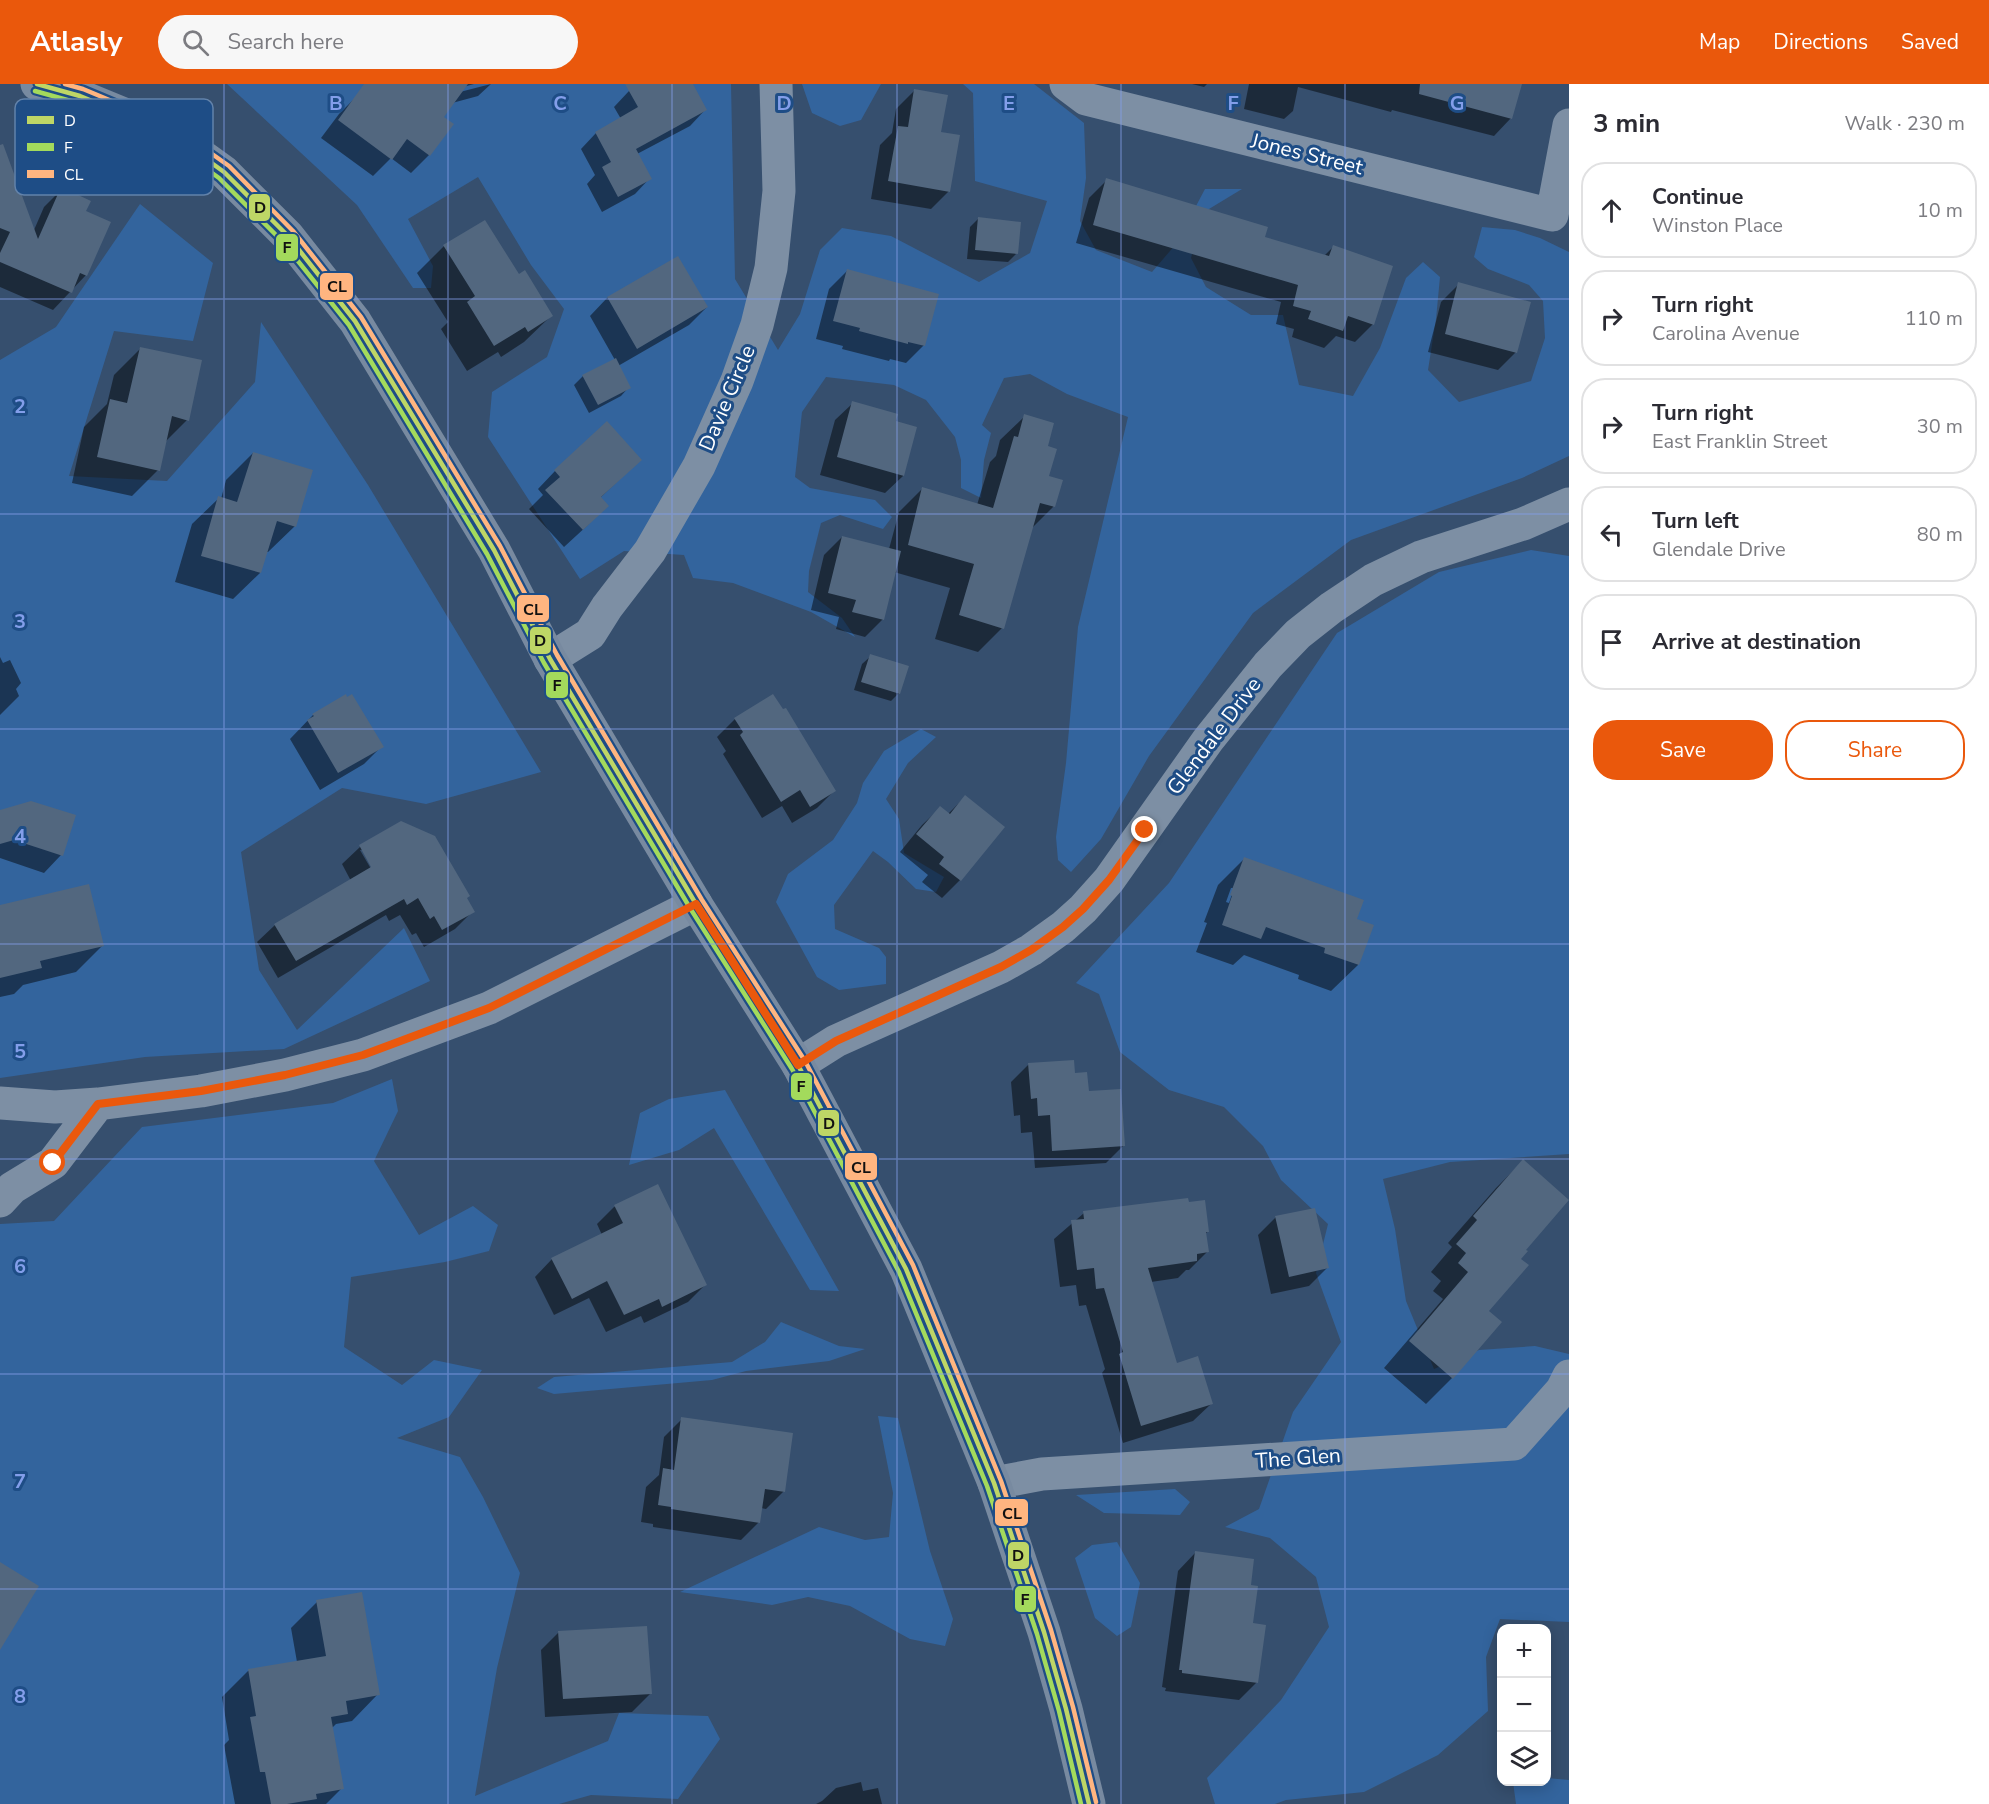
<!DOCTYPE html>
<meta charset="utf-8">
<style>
body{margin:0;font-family:"Nunito Sans",sans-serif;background:#f7f7f7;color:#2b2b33}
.controls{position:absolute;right:18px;bottom:18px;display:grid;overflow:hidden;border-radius:12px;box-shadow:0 3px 15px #0003}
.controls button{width:54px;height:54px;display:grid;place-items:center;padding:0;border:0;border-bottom:2px solid #e1e1e2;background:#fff;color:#2b2b33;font:30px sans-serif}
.stop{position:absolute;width:18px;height:18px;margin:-14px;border:4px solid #ea580c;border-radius:50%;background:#fff}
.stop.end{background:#ea580c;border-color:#fff;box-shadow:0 2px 6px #0008}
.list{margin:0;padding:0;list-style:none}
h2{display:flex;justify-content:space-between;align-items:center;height:78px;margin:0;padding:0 24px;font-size:26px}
h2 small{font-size:20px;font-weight:400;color:#7c7c81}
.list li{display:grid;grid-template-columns:39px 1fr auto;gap:18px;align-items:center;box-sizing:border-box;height:96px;margin:0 12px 12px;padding:0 12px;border:2px solid #e1e1e2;border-radius:24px}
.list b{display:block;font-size:22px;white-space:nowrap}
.list p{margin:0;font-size:20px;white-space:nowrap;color:#7c7c81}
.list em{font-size:20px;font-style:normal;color:#7c7c81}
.actions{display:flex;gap:12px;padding:18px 24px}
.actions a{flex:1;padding:14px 0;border:2px solid #ea580c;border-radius:24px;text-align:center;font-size:21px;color:#ea580c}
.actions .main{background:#ea580c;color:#fff}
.icon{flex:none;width:33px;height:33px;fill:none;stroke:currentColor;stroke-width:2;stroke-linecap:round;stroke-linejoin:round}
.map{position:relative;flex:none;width:1569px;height:1720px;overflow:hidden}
header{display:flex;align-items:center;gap:36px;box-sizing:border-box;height:84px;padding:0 30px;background:#ea580c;color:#fff}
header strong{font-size:28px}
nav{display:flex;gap:33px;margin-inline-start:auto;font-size:21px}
.search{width:420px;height:54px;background:#f7f7f7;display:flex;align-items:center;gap:15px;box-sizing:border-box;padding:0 21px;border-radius:33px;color:#7c7c81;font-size:22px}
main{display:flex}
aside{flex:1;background:#fff}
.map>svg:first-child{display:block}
.green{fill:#33649d}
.shadow{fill:#0007;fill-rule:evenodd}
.building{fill:#52677f}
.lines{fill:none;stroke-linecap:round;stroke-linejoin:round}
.street{stroke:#7d8fa4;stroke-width:33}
.secondary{stroke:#788aa0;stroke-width:33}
.bus-1-casing{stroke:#1e4d86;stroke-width:9}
.bus-2-casing{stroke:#1e4d86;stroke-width:9}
.bus-3-casing{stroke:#1e4d86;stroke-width:9}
.bus-1{stroke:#bed666;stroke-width:4.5}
.bus-2{stroke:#a3da5c;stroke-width:4.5}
.bus-3{stroke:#ffb580;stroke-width:4.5}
.route{stroke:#ea580c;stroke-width:8}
.grid{fill:none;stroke:#839eea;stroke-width:1.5;stroke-opacity:0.55}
.labels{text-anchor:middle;stroke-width:6;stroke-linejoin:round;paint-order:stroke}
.street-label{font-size:21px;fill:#fff;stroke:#1e4d86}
.key{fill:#1e4d86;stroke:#6282aa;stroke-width:1.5}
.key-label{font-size:16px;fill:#fff}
.grid-label{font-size:20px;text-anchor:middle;font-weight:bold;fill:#839eea;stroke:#1e4d86;stroke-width:6;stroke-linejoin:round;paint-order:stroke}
.line-badge{stroke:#1e4d86;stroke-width:2}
.pale-badge-label{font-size:16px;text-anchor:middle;font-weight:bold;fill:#111}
</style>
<header>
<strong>Atlasly</strong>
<div class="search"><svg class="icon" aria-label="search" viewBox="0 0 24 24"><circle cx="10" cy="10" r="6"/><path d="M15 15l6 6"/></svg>Search here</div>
<nav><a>Map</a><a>Directions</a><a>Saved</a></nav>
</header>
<main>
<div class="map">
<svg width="1569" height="1720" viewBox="0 0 1569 1720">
<rect width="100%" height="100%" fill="#364f6e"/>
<path class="green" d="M227,0H731L735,195L778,266L800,230L820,166L842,144L891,152L979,198L1030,169L1047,117L975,97L973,9L963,0H1034L1084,39L1086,94L1080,137L1096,166L1152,188L1176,160L1205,105H1242L1204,128L1191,174L1206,203L1251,231H1283L1299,301L1353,312L1380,264L1406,194L1423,178L1440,193L1436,235L1428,286L1459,318L1531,297L1545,254L1543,217L1529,201L1488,185L1474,173L1482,143L1515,146L1540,154L1569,168V372L1522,394L1351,456L1253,529L1149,672L1101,755L1071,788L1058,776L1056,753L1066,679L1078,543L1128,333L1067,310L1030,290L1004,294L982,341L991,349L984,376L981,414L961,404V376L955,353L926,316L894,301L826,293L802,328L795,393L810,404L875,416L892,433L883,445L840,431L821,439L809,487L808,508L842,534L855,553L811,528L733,499L693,494L684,471L624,467L580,495L488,353L492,308L547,273L564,225L531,181L478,93L408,135L433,182L431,204H413L357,121Z
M802,0H881L861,36L840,42L812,29Z
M140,120L213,179L193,257L114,247L69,392L167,397L255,298L261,238L368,401L541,688L426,720L342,704L241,768L259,886L297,946L404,844L430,897L284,965L145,973L0,994V276L56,243Z
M1531,466L1569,472V1070L1450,1078L1383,1095L1395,1145L1406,1217L1434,1285L1479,1266L1535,1262L1569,1270V1538L1500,1535L1486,1573L1488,1627L1438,1671L1364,1708L1286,1716L1275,1720H1215L1207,1694L1281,1616L1329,1543L1316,1493L1270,1454L1225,1443L1259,1425L1293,1328L1341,1258L1316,1189L1328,1140L1281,1096L1263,1062L1224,1023L1169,1006L1120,968L1099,910L1076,899L1169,799L1337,549L1439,488Z
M921,645L936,653L908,679L886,715L899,735L904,769L944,793L936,808L916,805L888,778L873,767L834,821L835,845L879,864L886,873V900L839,906L817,893L776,818L788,790L833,756L857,719L863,699L884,667Z
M392,995L398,1027L374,1077L419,1151L473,1122L498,1141L489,1167L445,1178L351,1193L344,1263L402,1301L434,1276L482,1286L449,1333L397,1354L460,1373L483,1413L520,1489L497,1584L475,1712L608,1657L619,1629L708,1632L720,1655L678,1715L591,1711L559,1720H0V1140L54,1137L142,1043L333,1019Z
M725,1006L839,1207L810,1206L714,1044L679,1066L629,1081L640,1029L669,1015Z
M781,1238L839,1262L865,1265L829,1277L746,1287L712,1296L554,1310L537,1304L554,1293L732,1278L765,1258Z
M878,1332L898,1334L930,1467L953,1535L945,1562L910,1555L850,1522L808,1513L772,1521L680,1508L819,1443L865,1456L889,1453L893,1409Z
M1175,1405L1190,1418L1180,1431L1104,1429L1076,1411Z
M1117,1458L1140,1499L1131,1543L1117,1552L1095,1534L1075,1474L1092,1461Z
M1547,1694L1569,1696V1720H1516L1513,1698H1546Z"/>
<path class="shadow" d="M389,0H474L412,17L413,20L491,0L478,12L430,25L429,71L411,89L391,74L373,92L321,54L339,30L357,12Z
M644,0H692L705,26L690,42L637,70L650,94L635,110L602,128L587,100L595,91L581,65L596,49L621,35L614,23L629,7Z
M1192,0H1207L1204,3Z
M1249,0H1520L1511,34L1494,52L1392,26L1391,28L1298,3L1293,27L1284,35L1244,25Z
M914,7L939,50L949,107L931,125L871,115L880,61L892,49L896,25Z
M1107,96L1263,154L1324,172L1333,163L1373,240L1355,258L1336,252L1324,264L1292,253L1294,245L1276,240L1281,218L1076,159L1089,114Z
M0,98L34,146L44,123L62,105L84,128L86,191L53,226L0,203Z
M978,135L1016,170L1008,178L967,175L970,143Z
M444,162L518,192L551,232L524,258L501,273L498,268L467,287L441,245L448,238L417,189Z
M678,174L707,223L689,241L618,282L629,303L621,312L589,329L574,301L583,292L615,276L590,232L607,214Z
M847,187L924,261L906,279L890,275L889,277L842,265L843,262L816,255L829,205Z
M1459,200L1516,268L1498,286L1428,268L1441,218Z
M141,264L187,336L164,359L158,386L132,412L72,399L84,343L107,320L114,291Z
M853,319L894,338L915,344L903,392L885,409L820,391L835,336Z
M1025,332L1047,393L1061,397L1053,423L1031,445L1002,544L978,568L935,555L950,504L894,488L883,535L865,553L836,545L839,533L811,526L824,471L842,453L889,465L899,428L923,404L977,421L990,378L996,372L1000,356Z
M253,369L295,442L268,468H266L260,489L233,515L175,498L192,440L219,414L221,415L226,396Z
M640,376L600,414L589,440L564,463L529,425L543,411L538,405L555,387Z
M871,572L899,609L891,617L854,606L862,580Z
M0,573L3,579L10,576L21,599L16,605L19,612L0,631Z
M313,631L382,662L364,680L320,706L290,655Z
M735,635L834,707L817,724L792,739L782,722L762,734L723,670L726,667L717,653Z
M965,713L1002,743L960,796L942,814L922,798L928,791L900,768L922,741L940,724L948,730Z
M0,728L61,771L44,789L0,774Z
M401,739L466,815L473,827L455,845L424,863L416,849L412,851L400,831L389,837L386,831L278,894L257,858L275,841L351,797L342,780L360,763ZM360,766H363L376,789L374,790Z
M1244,775L1355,836L1372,842L1358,881L1331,907L1298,895L1299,891L1244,871L1233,881L1196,868L1207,839L1204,838L1218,801ZM1231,804H1234L1229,819L1226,818Z
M0,823L103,861L76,888L23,901L14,910L0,913Z
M1029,980L1073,991L1088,1009L1123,1062L1106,1079L1035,1084L1032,1048L1021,1049L1020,1031L1014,1032L1011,998Z
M1523,1077L1524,1166L1487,1227L1452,1294L1426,1320L1384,1284L1443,1215L1433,1207L1441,1197L1431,1188L1452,1163L1448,1159L1496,1104Z
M657,1102L705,1201L688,1218L644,1239L641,1232L606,1248L589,1214L554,1231L535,1193L552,1175L602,1151L597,1140L614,1123Z
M1084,1129L1208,1147L1205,1150L1207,1168L1189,1186H1186L1178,1194L1151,1198L1176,1281L1211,1320L1193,1337L1123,1359L1102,1289L1105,1285L1086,1221L1079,1222L1076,1201L1060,1203L1054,1155Z
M1276,1133L1327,1184L1309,1202L1271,1210L1258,1151Z
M682,1335L784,1407L766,1425L761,1424L759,1438L741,1456L653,1443V1440L641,1438L646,1403L659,1391L664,1353Z
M1195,1469L1249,1502L1257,1598L1239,1616L1165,1607L1166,1604L1162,1603L1178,1487Z
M317,1518L378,1610L352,1637L336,1640L332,1644L342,1704L326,1720H235L224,1661L229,1656L222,1613L248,1587L297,1578L291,1544Z
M559,1548L650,1610L632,1628L545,1633L541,1566Z
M861,1698L863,1707L878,1704L882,1720H816L822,1717L836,1704Z"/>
<path class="building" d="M364,0H468L444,33L454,40L430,72L407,55L392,76L338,36Z
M625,0H693L707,26L636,65L652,95L618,113L602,83L611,78L595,48L638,23Z
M1420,0H1522L1512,35L1419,10Z
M914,5L948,11L941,48L960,51L950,108L888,97L898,42L908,43Z
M3,60L38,155L61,103L91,117L86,127L111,138L87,192L80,189L72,209L0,178V169L10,148L0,144V61Z
M1106,94L1268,143L1265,153L1329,172L1333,161L1393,182L1374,241L1348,232L1343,247L1308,235L1311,227L1293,222L1298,201L1093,141Z
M978,133L1021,138L1018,170L975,166Z
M485,136L519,190L525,186L553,232L528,248L525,243L494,262L467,218L475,212L443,161Z
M678,172L708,223L637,265L607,213Z
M847,185L939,210L925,262L908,258V260L859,247L860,244L833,237Z
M1458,198L1531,218L1517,269L1445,250Z
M140,263L202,276L189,337L172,332L160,387L97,373L110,315L127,319Z
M616,274L631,304L598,321L582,291Z
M852,317L898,330L896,337L917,343L904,392L837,373Z
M1024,330L1054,339L1048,362L1057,365L1049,392L1063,396L1055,423L1040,419L1004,545L959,531L974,480L908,461L922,403L993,424L1014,352L1018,353Z
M607,337L642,376L601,413L609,422L583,446L545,406L560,393L554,386Z
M253,368L313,386L296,443L277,437L261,489L201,472L218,412L237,418Z
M842,452L901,467L884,536L852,528L856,516L828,509Z
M870,570L909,582L900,610L861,598Z
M346,610L347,613L352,610L384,663L338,689L307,636L314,632L312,630Z
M773,610L783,625L786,624L836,707L810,723L800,706L781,718L740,651L743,648L734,634Z
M965,711L1005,743L961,797L939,780L944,773L916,750L940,722L950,730Z
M31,717L76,731L63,772L14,756L0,760V726Z
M401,737L435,752L470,812L467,814L475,828L442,846L434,832L430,835L418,814L407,821L404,815L296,877L274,840L371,783L359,761Z
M1244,773L1364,816L1357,835L1374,841L1359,881L1324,869L1325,864L1266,843L1261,855L1222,841L1232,812L1230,811Z
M89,800L104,862L40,877L42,884L0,894V821Z
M1074,976L1075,989L1087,988L1089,1007L1121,1005L1125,1062L1052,1067L1050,1031L1038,1032L1037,1014L1031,1015L1028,979Z
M1523,1075L1569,1116L1526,1166L1528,1167L1521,1175L1529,1181L1489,1227L1502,1238L1453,1295L1409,1257L1468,1188L1458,1179L1466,1169L1456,1160L1477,1136L1473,1132Z
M658,1100L707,1201L662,1223L659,1215L624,1231L607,1197L572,1215L551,1174L623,1139L614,1121Z
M1188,1114L1189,1118L1205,1116L1209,1148H1206L1209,1168L1197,1170V1177L1148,1184L1177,1279L1198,1272L1213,1320L1141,1342L1119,1270L1123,1268L1104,1204L1096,1205L1094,1184L1077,1186L1071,1136L1084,1135L1083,1127Z
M1315,1124L1329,1184L1289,1193L1275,1132Z
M681,1333L793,1349L785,1408L765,1405L760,1439L671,1425V1423L658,1421L663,1384L674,1386Z
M1195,1467L1254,1475L1251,1501L1258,1502L1253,1539L1266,1541L1258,1599L1182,1589V1586H1179Z
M0,1478L39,1502L0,1566Z
M362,1508L380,1611L346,1617L348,1630L331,1633L344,1705L316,1710L317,1715L287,1720H271L265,1688H260L250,1633L256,1632L248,1585L326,1572L316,1516Z
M647,1542L652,1610L563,1615L558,1547Z"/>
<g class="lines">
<path class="street" d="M1066,0L1086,15L1552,131L1569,41
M550,575L590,550L607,523L650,467L699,382L737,297L757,241L771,184L779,107L776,0
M798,981L836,957L1001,883L1031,866L1063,843L1083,825L1109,796L1208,656L1268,581L1298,550L1331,524L1373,496L1421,473L1523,440L1569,420
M0,1019L55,1023L98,1020L201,1007L285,991L363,971L489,924L696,820
M0,1117L12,1104L53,1079L98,1020
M994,1399L1042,1390L1514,1360L1562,1306L1569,1292"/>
<path class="secondary" d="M37,0L80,12L170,49L224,88L288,152L355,237L494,466L550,575L696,820L798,981L906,1185L994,1399L1044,1548L1066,1625L1089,1720"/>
<g class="bus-1-casing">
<path id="bus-1" d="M37,0L80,12L170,49L224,88L288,152L355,237L494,466L550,575L696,820L798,981L906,1185L994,1399L1044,1548L1066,1625L1089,1720"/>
</g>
<g class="bus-2-casing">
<path id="bus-2" d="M35,7L78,19L166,56L219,94L282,157L349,241L487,470L544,579L690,824L792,985L899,1188L987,1402L1037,1550L1059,1627L1081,1720"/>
</g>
<g class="bus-3-casing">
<path id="bus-3" d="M65,0L83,5L174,43L229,82L293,147L361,233L500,462L557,571L702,816L805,977L913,1181L1001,1397L1051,1546L1073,1623L1096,1718"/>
</g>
<use href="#bus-1" class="bus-1"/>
<use href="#bus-2" class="bus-2"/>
<use href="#bus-3" class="bus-3"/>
</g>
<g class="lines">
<path class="route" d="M53,1079L98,1020L201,1007L285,991L363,971L489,924L696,820L798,981L836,957L1001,883L1031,866L1063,843L1083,825L1109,796L1145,746"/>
</g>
<path class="grid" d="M224,0V1720M448,0V1720M672,0V1720M897,0V1720M1121,0V1720M1345,0V1720M0,215H1569M0,430H1569M0,645H1569M0,860H1569M0,1075H1569M0,1290H1569M0,1505H1569"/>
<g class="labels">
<g class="street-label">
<text transform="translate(1307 70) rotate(14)" y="7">Jones Street</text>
<text transform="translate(727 314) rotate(-67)" y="7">Davie Circle</text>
<text transform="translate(1214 652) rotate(-53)" y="7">Glendale Drive</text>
<text transform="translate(1298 1374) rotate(-4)" y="7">The Glen</text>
</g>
</g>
<rect x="15" y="15" width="198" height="96" rx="9" class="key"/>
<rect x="27" y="32" width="27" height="8" fill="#bed666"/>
<rect x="27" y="59" width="27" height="8" fill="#a3da5c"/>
<rect x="27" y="86" width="27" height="8" fill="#ffb580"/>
<g class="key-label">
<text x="64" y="42">D</text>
<text x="64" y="69">F</text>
<text x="64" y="96">CL</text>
</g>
<g class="grid-label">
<text x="336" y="26">B</text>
<text x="560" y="26">C</text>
<text x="784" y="26">D</text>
<text x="1009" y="26">E</text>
<text x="1233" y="26">F</text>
<text x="1457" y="26">G</text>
<text x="20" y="329">2</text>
<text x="20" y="544">3</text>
<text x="20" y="759">4</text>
<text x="20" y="974">5</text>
<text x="20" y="1189">6</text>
<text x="20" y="1404">7</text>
<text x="20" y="1619">8</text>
</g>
<g class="line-badge">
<rect x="248" y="109" width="23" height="29" rx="6" fill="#bed666"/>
<rect x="275" y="149" width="24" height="29" rx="6" fill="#a3da5c"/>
<rect x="319" y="188" width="35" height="29" rx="6" fill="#ffb580"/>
<rect x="516" y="510" width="34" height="29" rx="6" fill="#ffb580"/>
<rect x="529" y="542" width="23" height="29" rx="6" fill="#bed666"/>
<rect x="545" y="587" width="24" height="28" rx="6" fill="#a3da5c"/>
<rect x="790" y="988" width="23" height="29" rx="6" fill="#a3da5c"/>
<rect x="817" y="1025" width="23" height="28" rx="6" fill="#bed666"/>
<rect x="844" y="1068" width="34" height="29" rx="6" fill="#ffb580"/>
<rect x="994" y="1414" width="35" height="29" rx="6" fill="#ffb580"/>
<rect x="1007" y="1457" width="23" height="29" rx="6" fill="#bed666"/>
<rect x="1014" y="1501" width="23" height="28" rx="6" fill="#a3da5c"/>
</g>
<g class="pale-badge-label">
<text x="260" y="129">D</text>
<text x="287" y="169">F</text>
<text x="337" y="208">CL</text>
<text x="533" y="531">CL</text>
<text x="540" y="562">D</text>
<text x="557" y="607">F</text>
<text x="801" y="1008">F</text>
<text x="829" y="1045">D</text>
<text x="861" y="1089">CL</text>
<text x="1012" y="1435">CL</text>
<text x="1018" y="1477">D</text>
<text x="1025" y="1521">F</text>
</g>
</svg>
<div class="controls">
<button>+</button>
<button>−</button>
<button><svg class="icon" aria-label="layers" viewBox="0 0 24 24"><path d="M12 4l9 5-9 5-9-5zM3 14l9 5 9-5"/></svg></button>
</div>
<div class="stop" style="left:53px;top:1079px"></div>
<div class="stop end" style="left:1145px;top:746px"></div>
</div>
<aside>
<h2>3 min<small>Walk · 230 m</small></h2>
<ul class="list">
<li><svg class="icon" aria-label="ahead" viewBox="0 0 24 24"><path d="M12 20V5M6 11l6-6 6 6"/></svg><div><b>Continue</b><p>Winston Place</p></div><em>10 m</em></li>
<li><svg class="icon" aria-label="right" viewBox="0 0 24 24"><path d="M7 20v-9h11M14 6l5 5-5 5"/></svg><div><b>Turn right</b><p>Carolina Avenue</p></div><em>110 m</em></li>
<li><svg class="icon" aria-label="right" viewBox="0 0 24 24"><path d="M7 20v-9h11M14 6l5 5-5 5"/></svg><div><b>Turn right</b><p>East Franklin Street</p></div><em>30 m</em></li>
<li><svg class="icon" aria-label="left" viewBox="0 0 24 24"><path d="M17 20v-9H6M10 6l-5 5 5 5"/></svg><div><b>Turn left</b><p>Glendale Drive</p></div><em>80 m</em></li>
<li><svg class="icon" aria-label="arrive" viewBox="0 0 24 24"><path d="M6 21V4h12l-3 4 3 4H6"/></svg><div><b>Arrive at destination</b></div></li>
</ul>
<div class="actions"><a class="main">Save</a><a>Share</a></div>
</aside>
</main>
